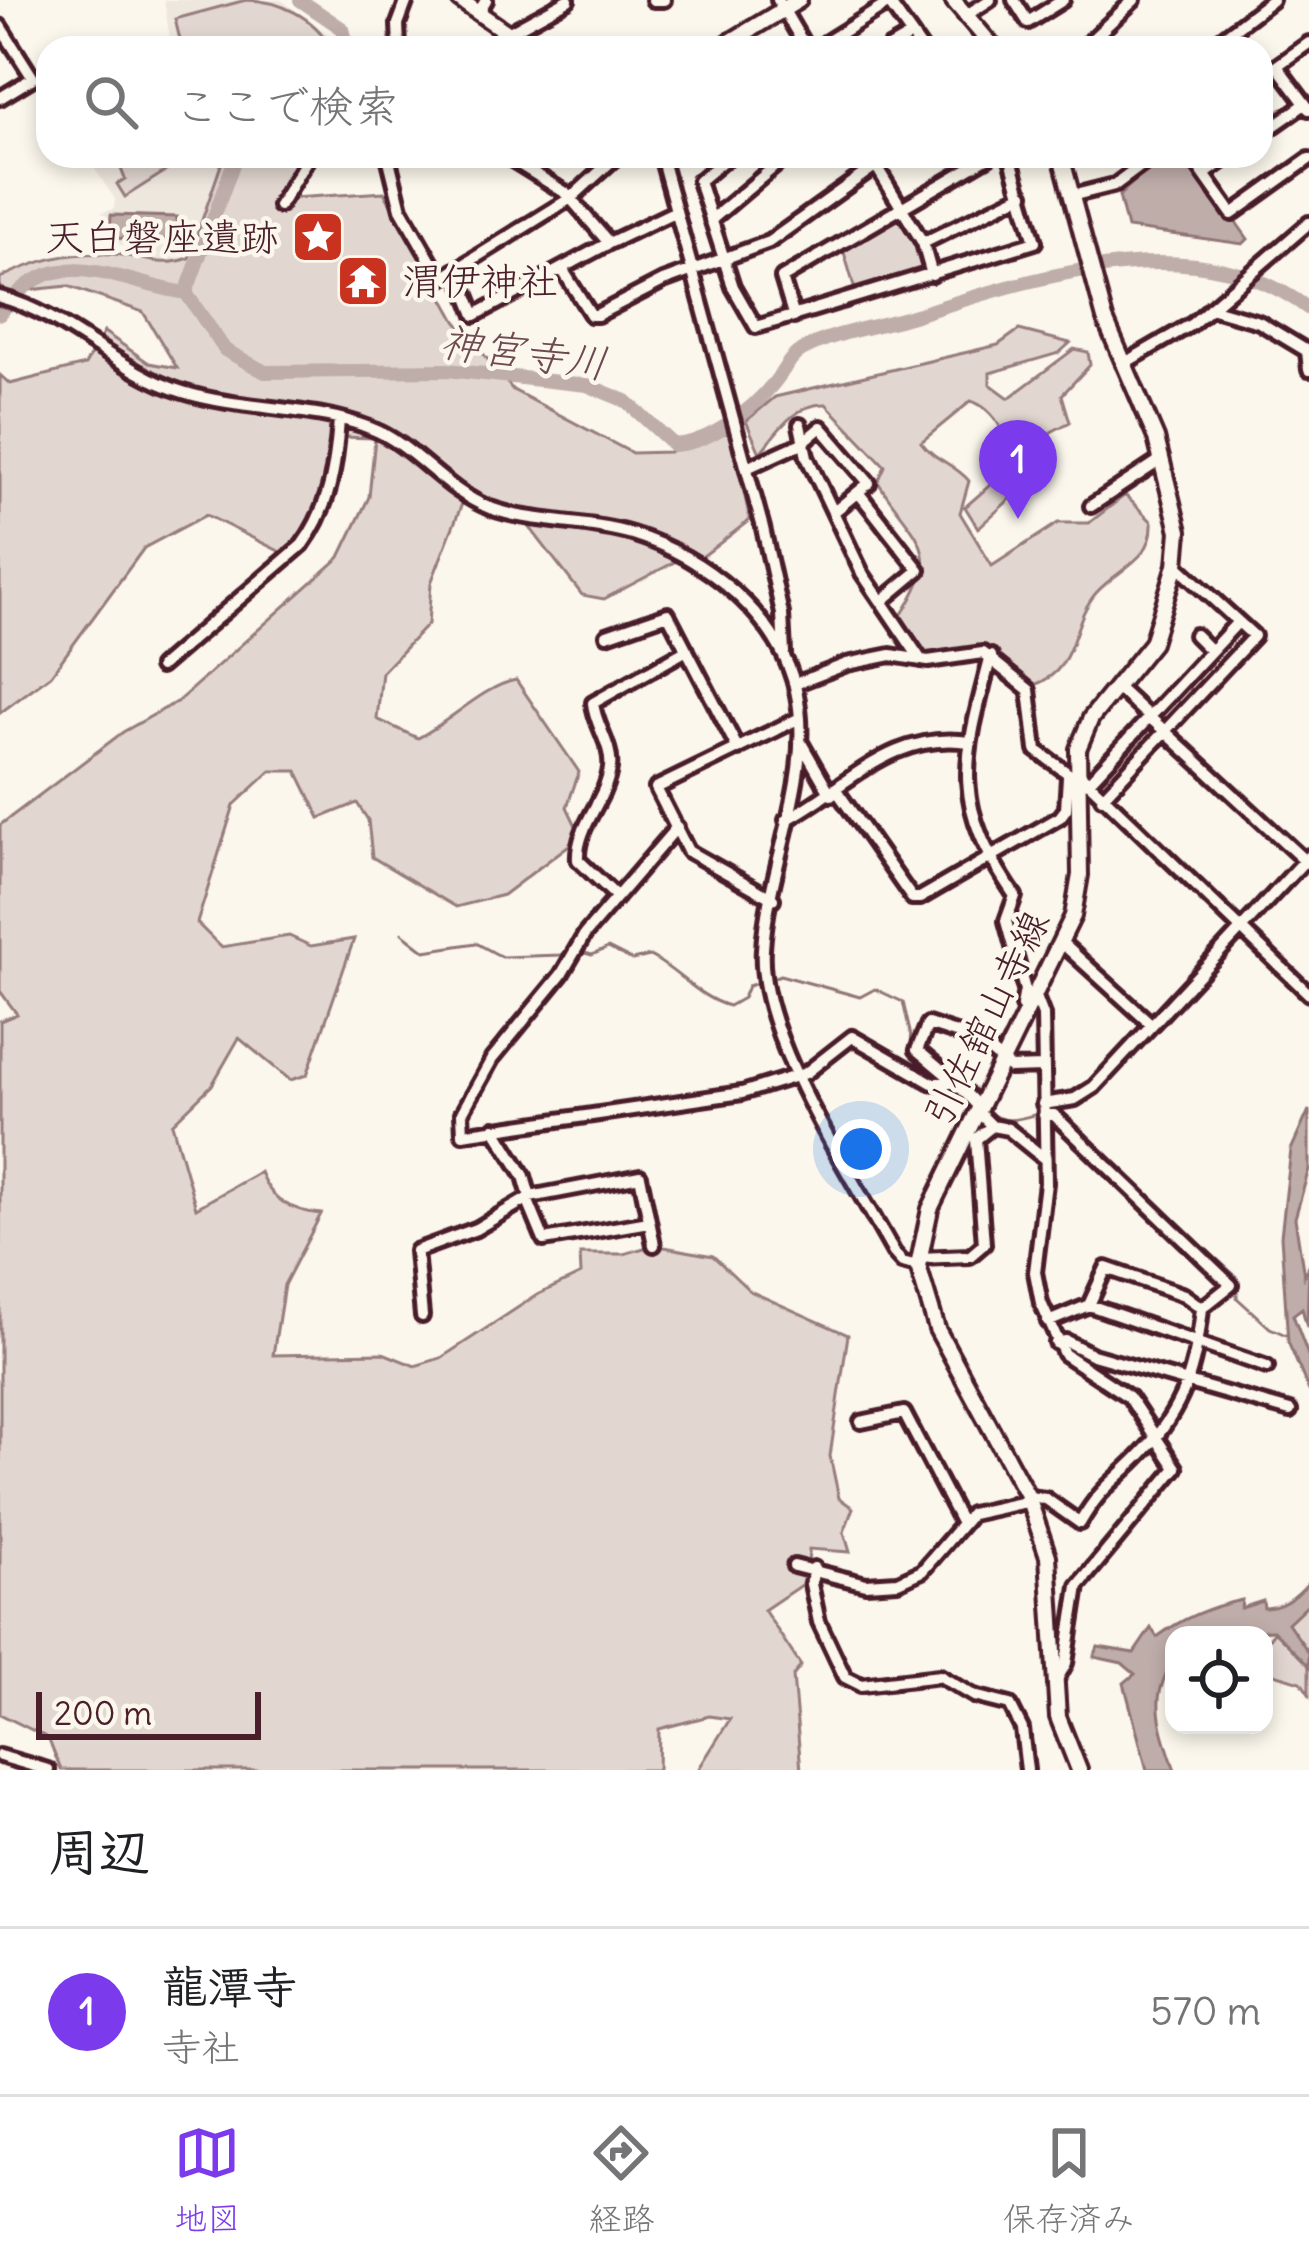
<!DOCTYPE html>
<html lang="ja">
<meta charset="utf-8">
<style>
body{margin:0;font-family:Delius,"Klee One",sans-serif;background:#f2f2f2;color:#202124}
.controls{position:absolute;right:36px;bottom:36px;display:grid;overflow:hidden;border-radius:24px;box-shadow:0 6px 18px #0003}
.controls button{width:108px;height:108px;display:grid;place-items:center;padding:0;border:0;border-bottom:3px solid #e0e0e0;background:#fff;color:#202124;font:60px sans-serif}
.scale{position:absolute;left:36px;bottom:30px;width:225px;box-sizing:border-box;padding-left:12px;border:6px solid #4a1f2b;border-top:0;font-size:33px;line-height:42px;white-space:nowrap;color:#4a1f2b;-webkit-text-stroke:9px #fbf7ec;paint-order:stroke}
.you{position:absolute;left:861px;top:1149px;width:42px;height:42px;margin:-30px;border:9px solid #fff;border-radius:50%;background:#1a73e8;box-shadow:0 0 0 18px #1a73e833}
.badge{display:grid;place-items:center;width:78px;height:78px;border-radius:50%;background:#7c3aed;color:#fff;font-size:39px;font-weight:700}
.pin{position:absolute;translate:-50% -99px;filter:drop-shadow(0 3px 6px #0008)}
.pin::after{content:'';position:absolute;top:63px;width:42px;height:36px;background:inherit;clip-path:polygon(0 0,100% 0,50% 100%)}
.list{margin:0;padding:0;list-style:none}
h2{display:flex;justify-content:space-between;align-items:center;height:156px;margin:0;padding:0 48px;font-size:51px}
h2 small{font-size:39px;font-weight:400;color:#757577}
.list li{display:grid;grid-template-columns:78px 1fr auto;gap:36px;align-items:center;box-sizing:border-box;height:168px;padding:0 48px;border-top:3px solid #e0e0e0}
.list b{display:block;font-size:45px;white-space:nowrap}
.list p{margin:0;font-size:39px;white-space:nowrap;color:#757577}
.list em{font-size:39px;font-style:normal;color:#757577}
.icon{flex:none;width:66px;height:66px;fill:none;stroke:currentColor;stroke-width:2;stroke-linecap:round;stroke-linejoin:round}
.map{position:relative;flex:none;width:1309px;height:1770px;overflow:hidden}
.search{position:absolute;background:#fff;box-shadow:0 6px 18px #0003;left:36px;right:36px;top:36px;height:132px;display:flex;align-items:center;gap:30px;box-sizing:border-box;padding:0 42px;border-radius:36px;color:#757577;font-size:45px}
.sheet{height:324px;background:#fff}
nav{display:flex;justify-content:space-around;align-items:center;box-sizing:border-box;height:168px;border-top:3px solid #e0e0e0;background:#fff;font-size:33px;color:#757577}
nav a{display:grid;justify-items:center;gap:6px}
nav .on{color:#7c3aed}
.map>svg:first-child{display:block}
.built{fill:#eee7de}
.green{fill:#e2d7d0;stroke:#967b7e;stroke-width:3}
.water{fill:#bfadaa;stroke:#907477;stroke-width:3}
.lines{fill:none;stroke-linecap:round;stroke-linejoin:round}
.stream{stroke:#907477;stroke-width:3}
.river{stroke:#bfadaa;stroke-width:14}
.minor-casing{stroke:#4a1f2b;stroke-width:20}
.major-casing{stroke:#4a1f2b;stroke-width:22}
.minor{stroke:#fbf7ec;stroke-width:10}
.major{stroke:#fbf7ec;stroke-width:14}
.labels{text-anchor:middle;stroke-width:9;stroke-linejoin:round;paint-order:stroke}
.poi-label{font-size:39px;fill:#4a1f2b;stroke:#fbf7ec;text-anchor:end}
.street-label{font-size:39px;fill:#4a1f2b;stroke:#fbf7ec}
.water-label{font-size:42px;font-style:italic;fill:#6d4a51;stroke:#fbf7ec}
</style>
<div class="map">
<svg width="1309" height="1770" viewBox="0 0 1309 1770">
<rect width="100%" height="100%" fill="#fbf7ec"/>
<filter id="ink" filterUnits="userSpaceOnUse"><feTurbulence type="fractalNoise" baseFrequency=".00833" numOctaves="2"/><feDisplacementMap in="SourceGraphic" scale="24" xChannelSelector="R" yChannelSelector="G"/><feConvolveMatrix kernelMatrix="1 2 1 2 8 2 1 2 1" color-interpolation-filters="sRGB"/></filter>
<g filter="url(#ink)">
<path class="built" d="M164,0H281L329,35L334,48H130L171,46Z
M86,156H228L189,253L166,266L128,246L100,241L102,212L114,209L115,199Z"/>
<path class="green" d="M246,0C279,0 315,17 331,48H182L175,19Z
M116,156H177L180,162L125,197L117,184L125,179Z
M224,156H304L277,199L384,192L456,321L513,390L632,453L669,452L706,435L731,433L750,520L698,560L686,556L604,599L582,595L521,516L461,492L465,496L431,583L428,624L382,672L377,719L418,738C452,720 484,686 516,680L579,772L567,807L581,836L503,895L456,907L372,857L368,820L357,803L320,818L297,771H271L234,805L197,923L221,947L289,936L311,946L354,939L307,1075L290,1080L239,1038L212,1085L172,1124L196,1208L260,1172C271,1201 292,1211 321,1214L284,1285L273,1355L383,1353L415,1366L441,1358L537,1295L581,1274L580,1254H624L654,1245L713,1256L750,1291L848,1335L830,1456L839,1498L853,1508L844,1532L850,1552L809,1549L807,1581L764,1610L801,1666L793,1676L801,1770H698L730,1719L709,1716L659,1729L658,1770H61L48,1738L0,1714V1021L17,1014L0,991V825L123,732L178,701L340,557L369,497L375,438L340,437L319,522L289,556L206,515L144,548L51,675L0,713V375L10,384L85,365L104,332L149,363L177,368L143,312L68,286L10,292L0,306V278C38,260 69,251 113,254C143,256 159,269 189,258Z
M901,216L927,272L856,293L843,249Z
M1019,330L1070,343L1059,353L990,373V384L1009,398L1074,349L1088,352L1090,365L1062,395L1070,422L1051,432L1020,490L978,528L965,507L1012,466C1010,440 996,409 971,401L921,442C935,461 954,463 969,481L960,513L992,566L1058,523H1089L1125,495L1152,522C1154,560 1118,568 1096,593C1069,624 1079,669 1034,685C989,645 982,642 923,657L900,617C947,546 915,541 878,482L885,466L826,404C795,403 777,432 760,453L746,421L775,397L998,345Z
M1309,1586V1694L1301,1682L1264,1671V1645Z"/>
<path class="water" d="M1159,156H1189L1248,239L1243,244L1127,228L1119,196Z
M111,215L177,217L176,240L110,238Z
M1309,1110V1169L1295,1218L1304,1276L1309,1264L1307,1327L1302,1308L1293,1315L1309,1358V1391L1288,1342L1281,1236L1291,1150Z
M1309,1582V1603L1288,1623L1309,1653V1666L1273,1630L1174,1635C1174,1669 1166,1666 1160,1692C1155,1716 1167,1747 1175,1770H1147L1124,1683L1135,1674L1122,1663L1094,1657L1098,1647L1134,1653L1151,1628L1157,1637C1177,1622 1203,1608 1242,1600L1241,1608L1263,1601L1264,1608C1282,1608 1298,1595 1309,1582Z"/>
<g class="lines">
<path class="stream" d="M402,933L425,951L476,943L502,957L561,955L571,949
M581,952L592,955L608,948L632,960L650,956C677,970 700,999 729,1006L743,998L748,986L761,982
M770,979L780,975L860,997L875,989L903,1002L913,1045
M988,1111C1003,1126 1022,1118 1041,1113
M1131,1182L1237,1277V1298L1270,1328L1286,1335"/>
<path class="river" d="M300,0L343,29L348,48
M186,293L236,156
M0,314C53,238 111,281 186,293L225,350L265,372L447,370L587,385L626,401L674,445C710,443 751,411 773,384C782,374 790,356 802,350C836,331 879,327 916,315C1036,277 1197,223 1309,309"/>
<g class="minor-casing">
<path id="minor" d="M653,0H664
M778,0L806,48
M1014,0L1028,22L1063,0
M480,10L486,0
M965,16L990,0
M0,26L33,78L0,98
M508,33L568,0
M399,48L398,24L407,0
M817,48L889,3L921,48
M889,48L908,37
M1083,48L1134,0
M1209,48L1272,0
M1277,66L1309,109
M1261,77L1309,43
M1261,135L1305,104
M388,156L401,209L441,279L571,198L617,156
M506,156L566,193L609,243L676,211
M661,156L763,528L782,614L784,653
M729,156L699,181L733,287L756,327L1035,242L1010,156
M870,156L923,243L932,275
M1191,156L1232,214L1309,159
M1205,174L1230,156
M1071,196L1115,185L1154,156
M279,206L309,156
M711,220L787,156
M923,243L1023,194
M562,269L591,315H597L663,281L769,242L889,156
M457,270L475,315L609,243
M0,297C68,315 116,371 183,392C244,411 310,405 370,428C415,445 443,490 490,508C535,524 586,520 632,534C703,556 778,614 796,690C815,775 768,864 763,949C757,1035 852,1176 894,1253L902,1262L918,1266
M1210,308L1259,322L1307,351L1309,370
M794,317L782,278L990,156
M1123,364L1192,324L1309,223
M800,425L807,457L862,573L921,660
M747,468L802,443L821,427L869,483L835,511
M858,492L919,570L882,601
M1091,506L1162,459
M607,635L668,614L738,749
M1195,635L1211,651
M991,656C963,762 950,801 1015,896L1006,921L1025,990L1022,1006
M160,667L302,545C330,507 336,465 339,419
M795,684L847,664L891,655L928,661L983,653L1029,690L1036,750L1077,780
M1117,687L1307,863
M800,741L831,795
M1078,772L1309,994
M1088,783L1238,622
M837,791L912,898H920L1060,817L1066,809L1068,777
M1102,798L1254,636L1176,565
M786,820C849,786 892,730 970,742
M677,827L585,934L561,975L492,1059L462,1113L463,1134L742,1093L806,1073L852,1037L932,1083H956L980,1108
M617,897L578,860C576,826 606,801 610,768C613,746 595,725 593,703L687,650
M773,899L688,851L656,788L800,718
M1063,944L1152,1025
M1036,997L1043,1015L1046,1183L1035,1272L1041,1303L1064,1354L1129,1397L1176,1468L1078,1586L1066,1663L1056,1681
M954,1081L917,1050L928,1024L977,1040L1010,1068L1043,1067
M1043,1104L1075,1099L1094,1087L1309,856
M992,1126L1008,1129L1045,1159
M530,1197L640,1176L654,1245
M527,1199L544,1240L649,1222
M918,1258L970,1256L984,1244L976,1139L992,1126L978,1112
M1089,1305L1106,1268L1184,1295L1202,1308
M422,1316L416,1251L476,1229L530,1197L524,1176L494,1128
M1048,1322L1089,1305L1267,1367
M1056,1343L1066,1341L1093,1355L1290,1411
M861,1422L904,1413L961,1522
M1028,1497L1046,1499L1080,1523C1102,1485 1116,1481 1142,1453C1184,1409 1196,1367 1202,1308L1231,1285L1054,1115H1044
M794,1566L866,1584L898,1582L922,1571L971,1514L1030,1501
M814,1568L811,1584L819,1622L845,1677L861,1685L940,1676L974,1696L1010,1705L1022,1729L1027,1770
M0,1756L48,1770"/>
</g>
<g class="major-casing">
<path id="major" d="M460,0L529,48
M953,0L994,48
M720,48L799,0
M1061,156L1105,319L1156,438L1179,531L1176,565L1152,643L1091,718L1078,749L1080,875L1073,916L930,1209L918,1266L937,1329L1028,1497L1048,1556L1058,1717L1079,1770"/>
</g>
<use href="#minor" class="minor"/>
<use href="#major" class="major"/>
</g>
</g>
<defs>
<g id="sight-square" transform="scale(2.7)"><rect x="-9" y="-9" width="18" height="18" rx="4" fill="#c8321e" stroke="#fbf7ec"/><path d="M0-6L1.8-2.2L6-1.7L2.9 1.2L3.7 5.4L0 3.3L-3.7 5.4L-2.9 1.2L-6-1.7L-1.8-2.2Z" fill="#fff"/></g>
<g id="temple-square" transform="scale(2.7)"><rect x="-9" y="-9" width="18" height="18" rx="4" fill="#c8321e" stroke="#fbf7ec"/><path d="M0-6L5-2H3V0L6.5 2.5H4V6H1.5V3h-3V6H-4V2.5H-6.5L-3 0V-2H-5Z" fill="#fff"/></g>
</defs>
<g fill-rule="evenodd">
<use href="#sight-square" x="318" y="237"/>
<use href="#temple-square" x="363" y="281"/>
</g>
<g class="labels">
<g class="poi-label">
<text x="279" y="251">天白磐座遺跡</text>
<text x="402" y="295" text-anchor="start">渭伊神社</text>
</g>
<g class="street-label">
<text transform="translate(986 1018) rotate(-64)" y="14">引佐舘山寺線</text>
</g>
<g class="water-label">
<text transform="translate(524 352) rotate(8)" y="15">神宮寺川</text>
</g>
</g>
</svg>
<div class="controls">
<button><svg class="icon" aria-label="locate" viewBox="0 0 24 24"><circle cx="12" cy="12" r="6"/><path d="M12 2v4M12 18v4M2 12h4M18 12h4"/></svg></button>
</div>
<div class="scale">200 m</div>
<div class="you"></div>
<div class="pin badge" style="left:1018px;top:519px">1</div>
<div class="search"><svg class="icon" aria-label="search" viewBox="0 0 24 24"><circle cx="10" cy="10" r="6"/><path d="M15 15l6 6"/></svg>ここで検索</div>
</div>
<section class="sheet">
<h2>周辺<small></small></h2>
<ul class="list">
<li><span class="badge">1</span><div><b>龍潭寺</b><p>寺社</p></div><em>570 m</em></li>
</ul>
</section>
<nav>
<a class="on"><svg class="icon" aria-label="map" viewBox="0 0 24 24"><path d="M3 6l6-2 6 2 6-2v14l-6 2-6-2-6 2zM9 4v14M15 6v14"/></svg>地図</a>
<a><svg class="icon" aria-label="directions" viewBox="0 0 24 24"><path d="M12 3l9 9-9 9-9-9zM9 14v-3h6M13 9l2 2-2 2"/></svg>経路</a>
<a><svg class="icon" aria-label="saved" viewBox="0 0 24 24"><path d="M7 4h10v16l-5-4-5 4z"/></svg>保存済み</a>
</nav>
